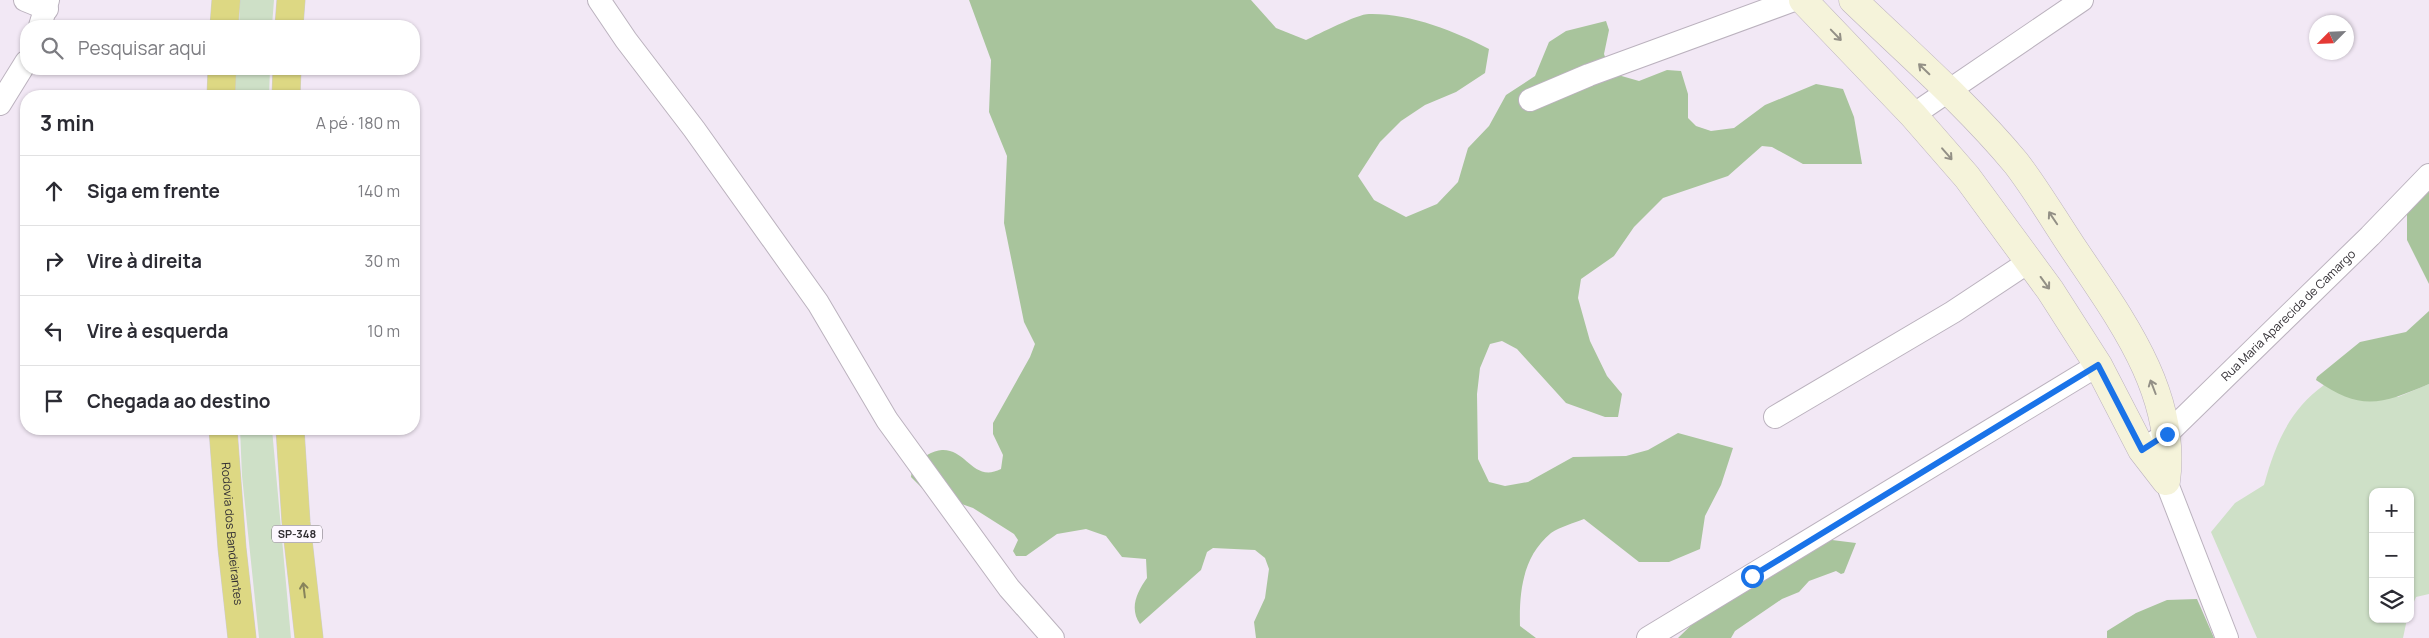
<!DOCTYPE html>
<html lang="pt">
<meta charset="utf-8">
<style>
body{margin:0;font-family:Manrope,sans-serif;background:#f7f7f7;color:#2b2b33}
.controls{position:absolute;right:15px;bottom:15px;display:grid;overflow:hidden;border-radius:10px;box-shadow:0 1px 4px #0004}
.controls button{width:45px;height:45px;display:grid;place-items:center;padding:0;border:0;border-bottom:1px solid #e1e1e2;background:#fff;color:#2b2b33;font:25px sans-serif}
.compass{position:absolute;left:2309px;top:15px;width:45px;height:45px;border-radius:50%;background:#fff;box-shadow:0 1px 4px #0004;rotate:246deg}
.stop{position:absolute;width:15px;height:15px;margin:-11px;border:4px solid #1a73e8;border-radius:50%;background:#fff}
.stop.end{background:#1a73e8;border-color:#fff;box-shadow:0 1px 5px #0008}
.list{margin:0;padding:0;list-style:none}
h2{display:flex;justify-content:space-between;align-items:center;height:65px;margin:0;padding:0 20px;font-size:21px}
h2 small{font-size:16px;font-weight:400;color:#7c7c81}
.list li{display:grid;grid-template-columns:32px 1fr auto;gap:15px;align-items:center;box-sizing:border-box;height:70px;padding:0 20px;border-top:1px solid #e1e1e2}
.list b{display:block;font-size:19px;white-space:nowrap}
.list em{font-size:16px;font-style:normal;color:#7c7c81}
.icon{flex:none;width:28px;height:28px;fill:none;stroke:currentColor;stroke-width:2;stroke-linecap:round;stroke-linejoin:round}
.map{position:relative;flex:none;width:2429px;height:638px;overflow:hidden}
.search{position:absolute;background:#fff;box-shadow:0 1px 4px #0004;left:20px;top:20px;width:400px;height:55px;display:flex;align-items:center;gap:12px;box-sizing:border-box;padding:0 18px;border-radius:20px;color:#7c7c81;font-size:19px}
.panel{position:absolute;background:#fff;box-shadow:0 1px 4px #0004;left:20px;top:90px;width:400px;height:345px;border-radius:20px}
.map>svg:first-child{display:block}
.green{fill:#cee0c7}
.forest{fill:#a8c49c}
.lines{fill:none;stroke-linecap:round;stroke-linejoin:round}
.street-casing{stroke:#bbb2be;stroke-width:24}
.secondary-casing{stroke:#bbb2be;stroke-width:29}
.highway-casing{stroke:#cecdce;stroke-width:29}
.street{stroke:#fff;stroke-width:22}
.secondary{stroke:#f5f3da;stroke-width:28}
.highway{stroke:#ddd883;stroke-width:28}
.oneway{stroke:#939086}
.oneway2{stroke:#87835b}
.route{stroke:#1a73e8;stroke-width:6}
.labels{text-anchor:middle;stroke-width:5;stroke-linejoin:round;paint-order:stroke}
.shield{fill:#fdf7ff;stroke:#6e6a70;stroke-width:1}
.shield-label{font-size:11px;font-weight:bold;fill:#312e33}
.street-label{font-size:12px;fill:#312e33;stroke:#fdf7ff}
</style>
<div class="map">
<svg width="2429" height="638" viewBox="0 0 2429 638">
<rect width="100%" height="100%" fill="#f2e8f5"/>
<path class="green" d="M240,0H274L272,26H239Z
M236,69H270L269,96H235Z
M2429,384V594L2416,597L2410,611V492H2373V619H2407L2403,638H2257L2211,532L2235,503L2264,485C2275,445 2289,410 2324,385L2398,397Z
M240,429H272L291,638H259L242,476Z"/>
<path class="forest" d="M969,0H1251L1276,28L1306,40C1319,34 1357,14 1369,14C1409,13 1455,31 1489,49L1485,73L1456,92L1425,105L1401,121L1380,142L1358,176L1374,200L1406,217L1437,204L1458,182L1468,148L1489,126L1506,95L1535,76L1549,42L1566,31L1606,21L1609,30L1604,54L1611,73L1639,81L1667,70L1681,71L1688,94V118L1696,126L1711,131L1734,128L1765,105L1816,84L1843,89L1854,117L1862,164H1803L1772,147L1762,146L1728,176L1663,198L1634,227L1614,256L1581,279L1578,298L1590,341L1607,376L1622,394L1618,417H1605L1566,403L1517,349L1502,341L1490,344L1480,368L1477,394L1478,459L1489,482L1505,486L1528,482L1573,457L1626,456L1648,450L1678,433L1733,448L1721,485L1705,516L1700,549L1669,562H1639L1584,519C1574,523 1560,527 1551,533C1523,556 1519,591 1520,626L1536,638H1256L1254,622L1265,598L1269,569L1265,558L1255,550L1213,548L1207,552L1201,570L1140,624C1129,608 1137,592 1147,578L1146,559L1122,557L1106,536L1086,529L1057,534L1026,556H1016L1013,551L1018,540L1014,534L973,508L925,491L911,477L913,462C921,459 933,450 942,450C967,449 973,483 1001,469L1003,455L993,434V423L1030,357L1035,344L1024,322L1004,223L1007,156L989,112L991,60Z
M2429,185V284L2407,240V211Z
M2429,311V384C2382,404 2361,412 2316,380L2317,377L2360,342L2406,332Z
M1824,539L1856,543L1844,573L1841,574L1836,571L1809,581L1799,592L1782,599L1735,631L1731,638H1678L1712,605Z
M2197,599L2214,638H2107V631L2136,613L2167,600Z"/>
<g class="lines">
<g class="street-casing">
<g id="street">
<path d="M25,0L47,9"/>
<path d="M599,0L626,40L694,129L818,303L887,420L1009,588L1053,638"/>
<path d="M40,26L48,0"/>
<path d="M1530,100L1589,75L1794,0"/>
<path d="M0,104L26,62"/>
<path d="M1913,115L2082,0"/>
<path d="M1775,417L1953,312L2030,261"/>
<path id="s1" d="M2154,442L2167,434L2370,236L2429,175"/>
<path d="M2166,481L2227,638"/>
<path d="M1648,638L2098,365"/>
</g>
</g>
<g class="secondary-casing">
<path id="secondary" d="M1803,0L1913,115L1967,177L2050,290L2098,365L2142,450L2166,481
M1853,0C1908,53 1967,104 2016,163C2036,189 2053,218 2071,245C2117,314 2178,392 2166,481"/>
</g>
<g class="highway-casing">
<g id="highway">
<path d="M224,26L226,0"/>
<path d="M289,26L291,0"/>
<path d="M221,96L222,69"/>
<path d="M286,96L287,69"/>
<path id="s2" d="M223,429L232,548L242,638"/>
<path d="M290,429L296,522L309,638"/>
</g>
</g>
<use href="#street" class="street"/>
<use href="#secondary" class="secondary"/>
<use href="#highway" class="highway"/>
</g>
<defs><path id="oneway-shaft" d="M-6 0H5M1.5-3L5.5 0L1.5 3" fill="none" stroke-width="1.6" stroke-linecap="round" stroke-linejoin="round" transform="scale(1.25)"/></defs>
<g class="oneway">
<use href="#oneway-shaft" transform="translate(1836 35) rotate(46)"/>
<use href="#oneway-shaft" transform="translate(1924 69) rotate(-136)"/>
<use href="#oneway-shaft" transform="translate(1947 154) rotate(49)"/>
<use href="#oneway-shaft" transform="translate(2053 218) rotate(-124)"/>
<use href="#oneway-shaft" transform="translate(2045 283) rotate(54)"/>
<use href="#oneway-shaft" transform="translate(2153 387) rotate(-111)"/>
</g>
<use class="oneway2" href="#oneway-shaft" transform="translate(304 590) rotate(-97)"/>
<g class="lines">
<path class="route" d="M1752,576L2098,365L2142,450L2167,434"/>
</g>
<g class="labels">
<rect class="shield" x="272" y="525.5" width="50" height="17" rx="4"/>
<g class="shield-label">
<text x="297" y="538">SP-348</text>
</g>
<g class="street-label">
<text dy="4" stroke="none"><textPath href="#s1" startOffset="185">Rua Maria Aparecida de Camargo</textPath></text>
<text dy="4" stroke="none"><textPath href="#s2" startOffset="105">Rodovia dos Bandeirantes</textPath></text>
</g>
</g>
</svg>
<div class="controls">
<button>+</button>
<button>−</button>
<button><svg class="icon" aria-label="layers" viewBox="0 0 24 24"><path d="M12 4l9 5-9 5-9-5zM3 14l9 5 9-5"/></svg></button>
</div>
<svg class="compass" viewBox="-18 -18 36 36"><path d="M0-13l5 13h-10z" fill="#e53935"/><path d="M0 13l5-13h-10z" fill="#7c7c81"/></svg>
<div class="stop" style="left:1752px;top:576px"></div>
<div class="stop end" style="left:2167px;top:434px"></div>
<div class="search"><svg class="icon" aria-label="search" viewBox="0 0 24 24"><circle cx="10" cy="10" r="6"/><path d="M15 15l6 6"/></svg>Pesquisar aqui</div>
<section class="panel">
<h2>3 min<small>A pé · 180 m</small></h2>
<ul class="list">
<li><svg class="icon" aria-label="ahead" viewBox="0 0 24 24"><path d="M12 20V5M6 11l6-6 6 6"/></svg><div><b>Siga em frente</b></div><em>140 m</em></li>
<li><svg class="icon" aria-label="right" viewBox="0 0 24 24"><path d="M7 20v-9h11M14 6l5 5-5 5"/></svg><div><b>Vire à direita</b></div><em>30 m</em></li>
<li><svg class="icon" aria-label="left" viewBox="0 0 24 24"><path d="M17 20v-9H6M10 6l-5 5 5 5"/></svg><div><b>Vire à esquerda</b></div><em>10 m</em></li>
<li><svg class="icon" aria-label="arrive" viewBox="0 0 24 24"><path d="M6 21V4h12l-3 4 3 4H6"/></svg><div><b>Chegada ao destino</b></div></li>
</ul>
</section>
</div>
